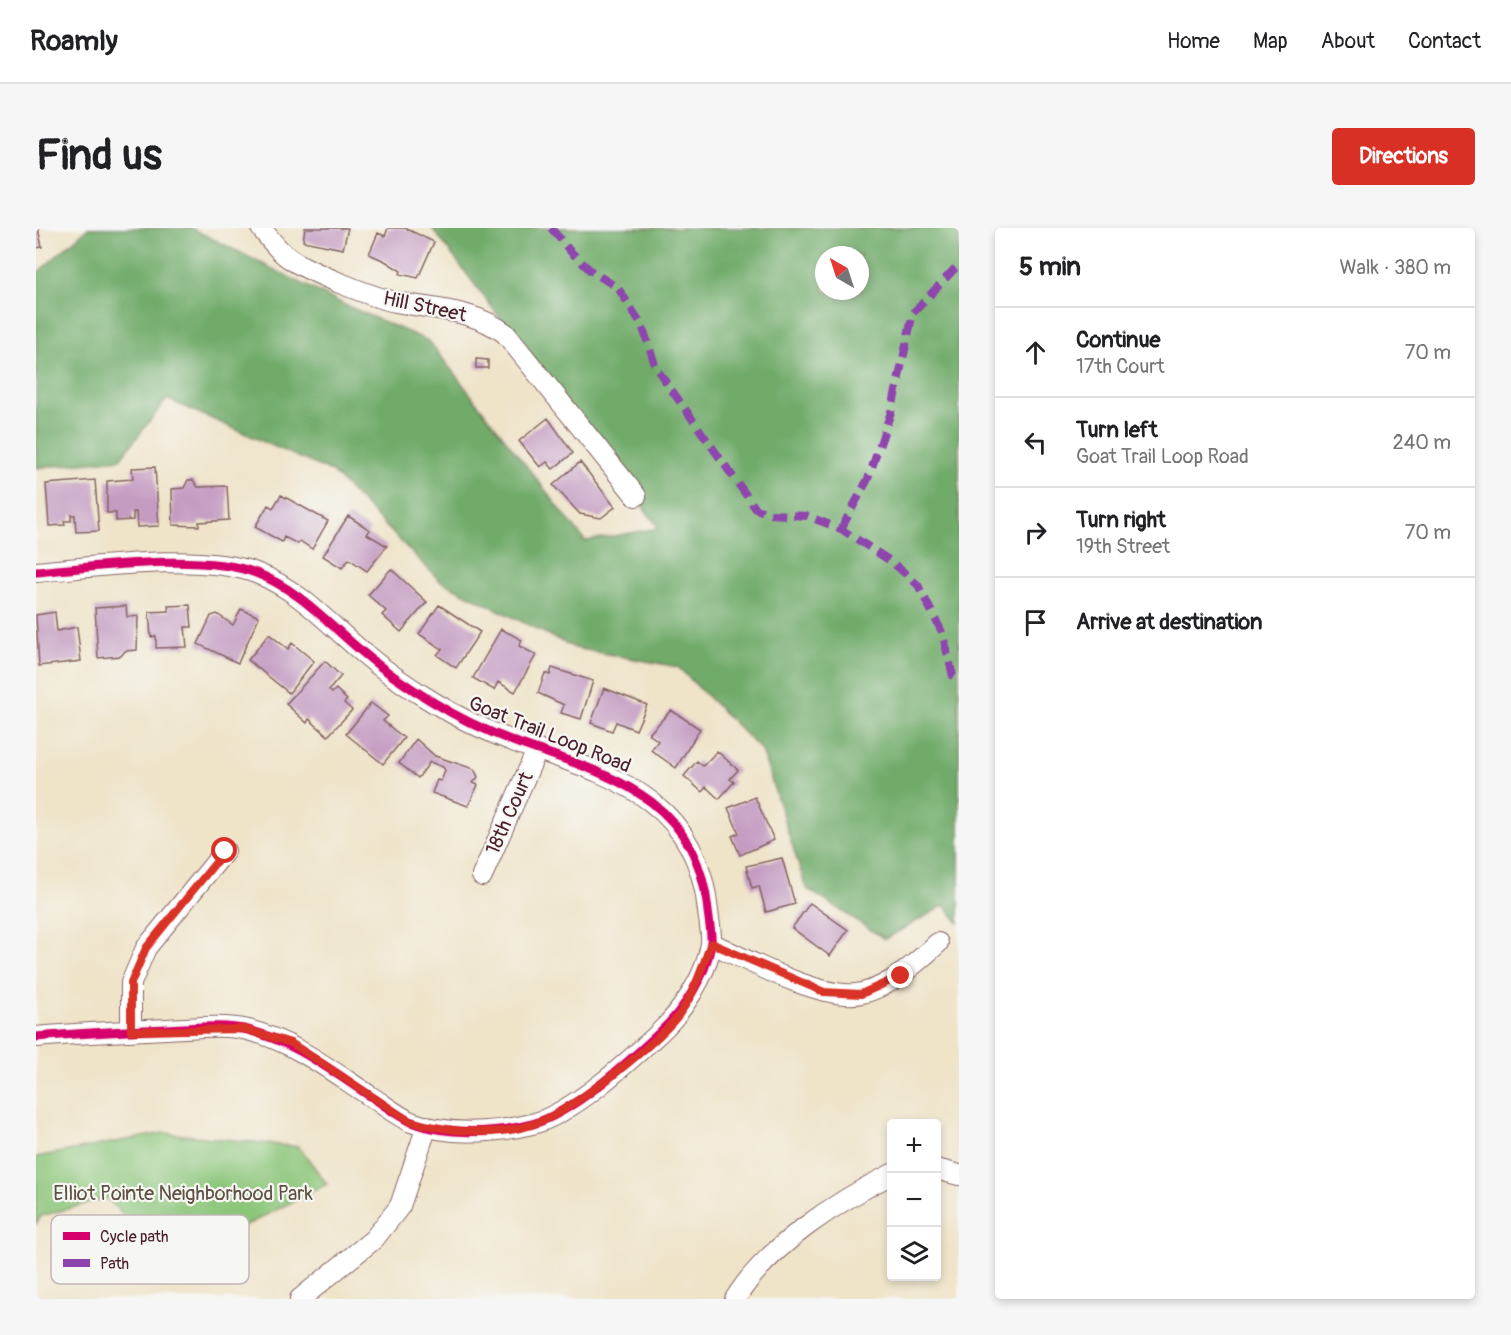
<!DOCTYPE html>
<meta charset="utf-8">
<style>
body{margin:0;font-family:Pangolin,sans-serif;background:#f6f6f6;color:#202124}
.controls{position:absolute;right:18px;bottom:18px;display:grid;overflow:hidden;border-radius:6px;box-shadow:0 3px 9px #0003}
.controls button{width:54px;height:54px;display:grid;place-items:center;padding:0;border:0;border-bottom:2px solid #e0e0e0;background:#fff;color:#202124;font:30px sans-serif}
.compass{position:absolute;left:779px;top:18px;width:54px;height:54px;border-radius:50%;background:#fff;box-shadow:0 3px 9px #0003;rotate:321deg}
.stop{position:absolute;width:18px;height:18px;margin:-14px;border:4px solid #d93025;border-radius:50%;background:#fff}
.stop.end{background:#d93025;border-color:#fff;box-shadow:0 2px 6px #0008}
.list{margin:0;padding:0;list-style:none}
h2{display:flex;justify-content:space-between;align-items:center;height:78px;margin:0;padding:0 24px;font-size:26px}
h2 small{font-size:20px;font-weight:400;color:#757577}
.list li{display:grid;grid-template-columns:39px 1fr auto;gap:18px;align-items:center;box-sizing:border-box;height:90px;padding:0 24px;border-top:2px solid #e0e0e0}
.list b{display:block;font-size:22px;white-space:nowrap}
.list p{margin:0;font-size:20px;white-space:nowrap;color:#757577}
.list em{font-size:20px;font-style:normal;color:#757577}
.icon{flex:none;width:33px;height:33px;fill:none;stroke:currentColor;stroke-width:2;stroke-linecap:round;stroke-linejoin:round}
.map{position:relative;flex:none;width:923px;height:1071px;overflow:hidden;border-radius:6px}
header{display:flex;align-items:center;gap:36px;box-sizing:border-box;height:84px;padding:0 30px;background:#fff;border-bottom:2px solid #e0e0e0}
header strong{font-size:28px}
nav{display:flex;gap:33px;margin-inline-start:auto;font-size:21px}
.intro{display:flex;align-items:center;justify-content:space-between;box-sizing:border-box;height:144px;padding:0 36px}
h1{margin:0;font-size:42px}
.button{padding:15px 27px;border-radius:6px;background:#d93025;color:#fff;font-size:21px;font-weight:700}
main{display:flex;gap:36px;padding:0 36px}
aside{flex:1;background:#fff;border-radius:6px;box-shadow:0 3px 9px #0003}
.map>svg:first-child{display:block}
.green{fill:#8cc67a;stroke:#6b7252;stroke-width:1.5}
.forest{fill:#71ab6a;stroke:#5e654a;stroke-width:1.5;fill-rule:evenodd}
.building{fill:#c49cc2}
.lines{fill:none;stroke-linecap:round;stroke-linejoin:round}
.minor-casing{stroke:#846462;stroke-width:22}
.minor{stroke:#fff;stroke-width:20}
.quiet{stroke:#8e44ad;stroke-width:8;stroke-dasharray:15 8;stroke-linecap:butt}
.cycleway-casing{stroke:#f6f6f2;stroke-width:13}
.cycleway{stroke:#d6006c;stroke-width:9}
.route{stroke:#d93025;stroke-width:8}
.labels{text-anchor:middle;stroke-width:4.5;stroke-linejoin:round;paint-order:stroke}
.street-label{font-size:20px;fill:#4a1f2b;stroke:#f6f6f2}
.park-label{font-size:20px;fill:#5e5143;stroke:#f6f6f2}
.key{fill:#f6f6f2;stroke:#c2b6b6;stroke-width:1.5}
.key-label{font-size:16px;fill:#4a1f2b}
</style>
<header>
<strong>Roamly</strong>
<nav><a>Home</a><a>Map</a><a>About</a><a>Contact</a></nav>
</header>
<div class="intro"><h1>Find us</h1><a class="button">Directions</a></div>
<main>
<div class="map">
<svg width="923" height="1071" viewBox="0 0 923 1071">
<rect width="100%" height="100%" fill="#f6f6f2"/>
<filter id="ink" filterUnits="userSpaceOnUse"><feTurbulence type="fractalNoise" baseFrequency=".0167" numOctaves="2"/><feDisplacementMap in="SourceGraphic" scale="12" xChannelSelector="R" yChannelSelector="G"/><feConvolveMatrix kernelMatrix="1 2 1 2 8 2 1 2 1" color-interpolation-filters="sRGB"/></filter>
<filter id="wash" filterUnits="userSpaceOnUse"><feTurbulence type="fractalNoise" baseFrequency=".008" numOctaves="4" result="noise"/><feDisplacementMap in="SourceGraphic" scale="24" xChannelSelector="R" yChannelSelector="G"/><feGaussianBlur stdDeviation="1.35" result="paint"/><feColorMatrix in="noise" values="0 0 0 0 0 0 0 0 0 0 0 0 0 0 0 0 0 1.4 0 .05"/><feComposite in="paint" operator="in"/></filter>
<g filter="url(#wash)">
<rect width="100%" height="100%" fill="#efe3c8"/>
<path class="green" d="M128,905L263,919L291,956L134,1036L71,970L5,988L0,996V929Z"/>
<path class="forest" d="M52,0H155L309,77L393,113L549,313L623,300L396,0H923V695L909,677L849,711L770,660L726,523L642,439L539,420L404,353L296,244L131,171L84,231L0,240V46ZM788,27H824V63H788Z"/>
<g id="blocks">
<path class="building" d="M0,0H2L6,19L0,20Z
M269,0H312L307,21L267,13Z
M352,0H369L398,14L382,50L364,46L365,43L349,33L333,26L342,5L349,8Z
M440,131L452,132V140H440Z
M512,190L537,225L517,241L511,234L504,239L483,213Z
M544,234L579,279L565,290L544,286L517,257Z
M119,239L123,298L101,299L100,284H97V292L80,293V285H71V253L97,251L96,240Z
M59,252L63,303L40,304L39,287H35V293H28L29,297L13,298L10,256Z
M152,252H157L162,259L191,258L193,292L163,294V298L137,297L136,261L148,260Z
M245,267L292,293L276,321L264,313L262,316L248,309L246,314L219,299L232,277L237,280Z
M312,288L334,302L331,306L351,318L331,343L313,331L306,340L287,328Z
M355,341L391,374L365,404L346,387L350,383L332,367Z
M154,377L156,399H149L151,419L120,420V408L115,409L113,384L133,383L132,378Z
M403,377L444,404L420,440L401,427L406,421L383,406Z
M90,378L91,389L102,388L101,422L89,423L85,428L62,430L59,380Z
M205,381L223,389L202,435L162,416L175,388L181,386L197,397Z
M19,384L21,403L41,399L45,433L3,438L0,387Z
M465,401L486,412L483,418L500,427L479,464L462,454L458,462L437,450Z
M233,406L252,421L256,415L278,433L253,465L212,432Z
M289,433L305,448L293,462L296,465L300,461L311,472L308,475L316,482L292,508L273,491L271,495L250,476Z
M516,440L557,453L545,491L525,485L528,477L502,465L509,445L514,447Z
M568,460L611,477L600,502L580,494L576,503L555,495Z
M335,475L352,488L347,493L368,510L347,536L310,506Z
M635,482L664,501L640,540L615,522L622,513L613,506Z
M380,511L399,528L438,541L442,549L437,555L442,557L432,578L396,565L401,552L405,553L409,542L407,539L394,534L382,550L363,535Z
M681,523L702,542L694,551L698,554L683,571L670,559L666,564L648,548L661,533L667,538Z
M719,569L738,612L704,627L696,608L703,605L692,580Z
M746,630L759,676L730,684L723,658L716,660L710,638Z
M774,675L812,702L794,728L756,700Z"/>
</g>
</g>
<g filter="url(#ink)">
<use href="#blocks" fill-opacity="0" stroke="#846462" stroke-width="1.5"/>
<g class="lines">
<g class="minor-casing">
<path id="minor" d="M225,0C233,10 242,23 253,30C271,43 338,70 360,74C399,82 436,81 469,105L600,268
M0,344C58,339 167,324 220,345C262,361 291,394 324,422C347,442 372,459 397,474C429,494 466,510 502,522C589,551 662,579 672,683C673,693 676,706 675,716C670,749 646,784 622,806C592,834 536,886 496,896C459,905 412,908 375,894C361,888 347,876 334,868C294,842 259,814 212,802C187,796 157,800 131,801C87,803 44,805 0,809
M446,648L501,522
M675,715C711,732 788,774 826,765C856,758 880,735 902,715
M95,803V755L110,720L189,623
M900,941L923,947
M264,1071L338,1011L364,978L391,898
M699,1071C732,1018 800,974 856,946"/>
</g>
<use href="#minor" class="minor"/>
<path class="quiet" d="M515,0L534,23L555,43L582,60L606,97L620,140L720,281L734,286L771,288L805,301L856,334L882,357L906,404L917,448L923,454
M805,301L832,251L856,181L877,85L923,36"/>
<g class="cycleway-casing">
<path id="cycleway" d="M0,344C58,339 167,324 220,345C262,361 291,394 324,422C347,442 372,459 397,474C429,494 466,510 502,522C589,551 662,579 672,683C673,693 676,706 675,716C670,749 646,784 622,806C592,834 536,886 496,896C459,905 412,908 375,894C361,888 347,876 334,868C294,842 259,814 212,802C187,796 157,800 131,801C87,803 44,805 0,809"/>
</g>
<use href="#cycleway" class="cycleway"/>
</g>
</g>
<g class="lines" filter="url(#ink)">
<path class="route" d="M189,623L110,720L95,755V803L208,801L255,815L373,893C413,904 464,910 503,894C538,881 617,818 641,789C657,769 666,740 675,715L788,764L825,766L865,748"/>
</g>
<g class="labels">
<g class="street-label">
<text transform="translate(389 78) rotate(12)" y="7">Hill Street</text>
<text transform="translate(514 506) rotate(22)" y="7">Goat Trail Loop Road</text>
<text transform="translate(473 585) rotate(-66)" y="7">18th Court</text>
</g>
<g class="park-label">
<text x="147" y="972">Elliot Pointe Neighborhood Park</text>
</g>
</g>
<rect x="15" y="987" width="198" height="69" rx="9" class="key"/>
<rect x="27" y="1004" width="27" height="8" fill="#d6006c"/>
<rect x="27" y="1031" width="27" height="8" fill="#8e44ad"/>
<g class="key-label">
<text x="64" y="1014">Cycle path</text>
<text x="64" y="1041">Path</text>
</g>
</svg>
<div class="controls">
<button>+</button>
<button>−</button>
<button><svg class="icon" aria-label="layers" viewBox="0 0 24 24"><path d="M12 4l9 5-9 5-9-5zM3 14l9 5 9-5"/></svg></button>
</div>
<svg class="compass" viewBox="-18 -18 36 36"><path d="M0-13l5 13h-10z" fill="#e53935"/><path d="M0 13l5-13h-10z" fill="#757577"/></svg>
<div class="stop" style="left:189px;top:623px"></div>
<div class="stop end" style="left:865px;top:748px"></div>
</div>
<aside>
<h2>5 min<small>Walk · 380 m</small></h2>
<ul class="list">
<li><svg class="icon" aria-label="ahead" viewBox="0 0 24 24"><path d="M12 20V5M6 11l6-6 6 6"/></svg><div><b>Continue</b><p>17th Court</p></div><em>70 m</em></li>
<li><svg class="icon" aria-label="left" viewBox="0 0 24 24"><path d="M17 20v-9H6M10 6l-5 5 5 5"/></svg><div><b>Turn left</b><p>Goat Trail Loop Road</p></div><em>240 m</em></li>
<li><svg class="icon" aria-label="right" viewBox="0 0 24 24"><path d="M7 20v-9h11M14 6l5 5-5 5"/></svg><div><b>Turn right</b><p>19th Street</p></div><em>70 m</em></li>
<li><svg class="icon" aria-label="arrive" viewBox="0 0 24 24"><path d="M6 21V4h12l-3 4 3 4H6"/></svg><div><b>Arrive at destination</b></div></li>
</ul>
</aside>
</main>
